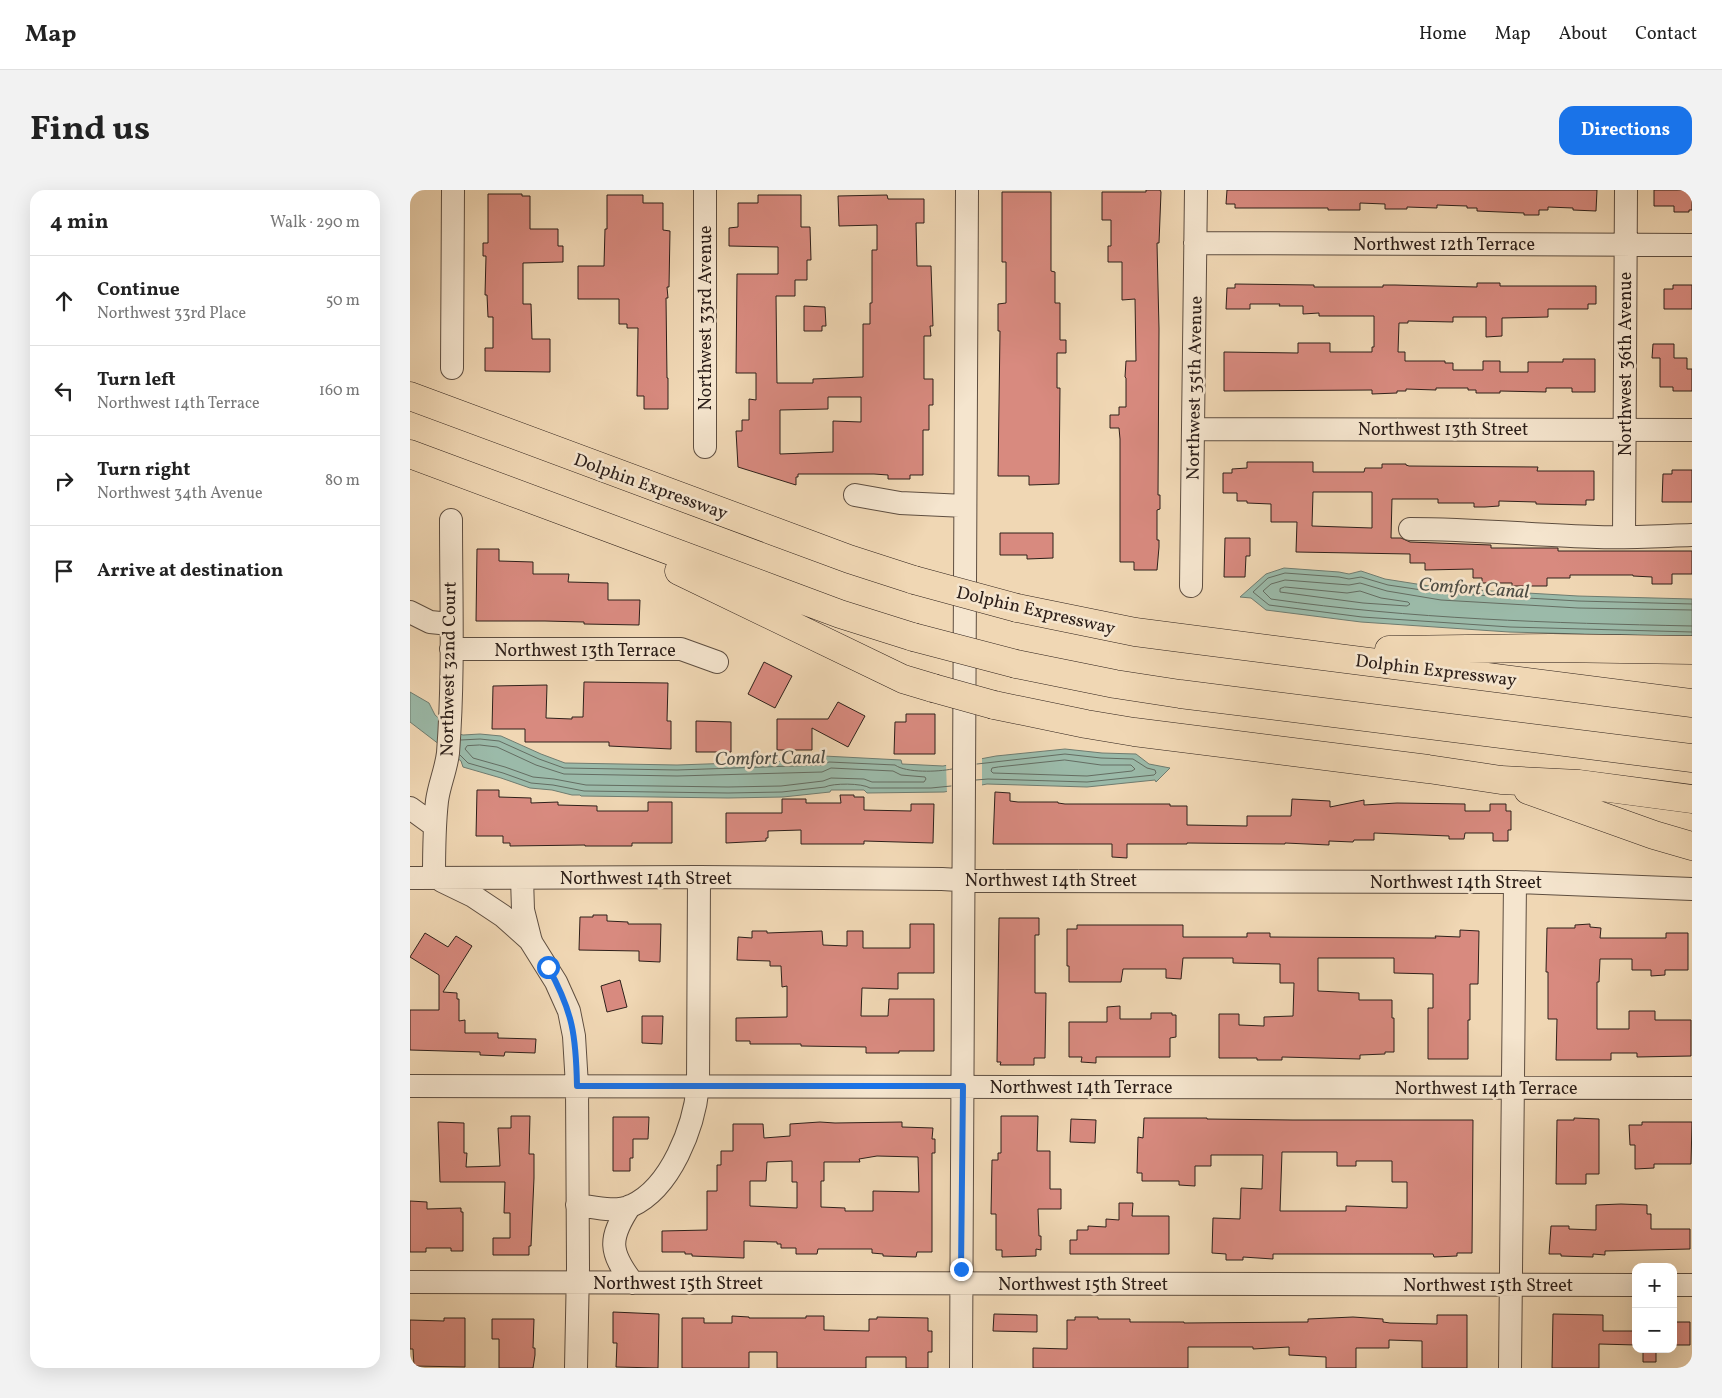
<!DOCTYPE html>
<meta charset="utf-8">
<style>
body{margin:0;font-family:Vollkorn,serif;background:#f2f2f2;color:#222}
.controls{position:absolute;right:15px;bottom:15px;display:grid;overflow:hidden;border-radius:10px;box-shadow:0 5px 20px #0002}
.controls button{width:45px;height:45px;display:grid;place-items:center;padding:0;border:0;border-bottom:1px solid #e0e0e0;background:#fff;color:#222;font:25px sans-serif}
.stop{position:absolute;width:15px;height:15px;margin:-11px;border:4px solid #1a73e8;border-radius:50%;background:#fff}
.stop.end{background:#1a73e8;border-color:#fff;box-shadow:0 1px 5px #0008}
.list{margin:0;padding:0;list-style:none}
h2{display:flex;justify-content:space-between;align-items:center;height:65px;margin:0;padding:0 20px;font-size:21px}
h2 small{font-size:16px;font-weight:400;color:#767676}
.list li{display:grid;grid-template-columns:32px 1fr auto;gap:15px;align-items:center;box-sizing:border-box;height:90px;padding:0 20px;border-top:1px solid #e0e0e0}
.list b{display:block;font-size:19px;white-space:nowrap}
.list p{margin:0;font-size:16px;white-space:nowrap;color:#767676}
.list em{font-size:16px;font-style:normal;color:#767676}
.icon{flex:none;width:28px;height:28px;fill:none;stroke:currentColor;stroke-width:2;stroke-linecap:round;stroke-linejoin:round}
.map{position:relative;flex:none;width:1282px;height:1178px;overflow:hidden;border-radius:15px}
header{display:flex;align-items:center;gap:30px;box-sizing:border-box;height:70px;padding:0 25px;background:#fff;border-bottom:1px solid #e0e0e0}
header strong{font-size:24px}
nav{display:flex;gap:28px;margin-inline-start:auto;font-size:18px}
.intro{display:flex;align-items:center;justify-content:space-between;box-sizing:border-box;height:120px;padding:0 30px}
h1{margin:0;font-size:35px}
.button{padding:12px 22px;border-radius:15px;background:#1a73e8;color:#fff;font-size:18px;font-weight:700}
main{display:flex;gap:30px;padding:0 30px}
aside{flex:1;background:#fff;border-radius:15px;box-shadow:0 5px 20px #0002}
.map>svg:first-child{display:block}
.water{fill:#9bbaa9;stroke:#6f7c70}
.pier{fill:#f0d7b4}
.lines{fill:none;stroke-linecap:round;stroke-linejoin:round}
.shore{stroke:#646d62;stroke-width:1}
.building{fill:#d88a7f;stroke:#2e201a;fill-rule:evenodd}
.minor-casing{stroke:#5e4e40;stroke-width:24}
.highway-casing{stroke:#2e201a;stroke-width:29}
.minor{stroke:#f5e5ce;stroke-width:22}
.highway{stroke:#f0d7b4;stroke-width:28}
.highway-bridge-casing{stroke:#2e201a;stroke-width:29;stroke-linecap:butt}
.highway-bridge{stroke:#f0d7b4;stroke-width:28}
.route{stroke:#1a73e8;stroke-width:6}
.labels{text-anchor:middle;stroke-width:5;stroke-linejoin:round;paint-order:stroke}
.street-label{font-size:18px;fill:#2e201a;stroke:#f5e5ce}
.water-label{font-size:19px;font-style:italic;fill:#4f4e45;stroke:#f5e5ce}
</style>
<header>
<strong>Map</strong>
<nav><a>Home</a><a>Map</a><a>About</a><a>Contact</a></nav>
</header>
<div class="intro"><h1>Find us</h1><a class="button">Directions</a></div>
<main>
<aside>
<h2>4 min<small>Walk · 290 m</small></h2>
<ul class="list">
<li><svg class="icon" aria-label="ahead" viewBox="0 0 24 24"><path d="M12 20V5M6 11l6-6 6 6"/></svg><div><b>Continue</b><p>Northwest 33rd Place</p></div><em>50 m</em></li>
<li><svg class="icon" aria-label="left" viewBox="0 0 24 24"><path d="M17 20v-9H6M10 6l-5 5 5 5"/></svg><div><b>Turn left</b><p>Northwest 14th Terrace</p></div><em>160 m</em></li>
<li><svg class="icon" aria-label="right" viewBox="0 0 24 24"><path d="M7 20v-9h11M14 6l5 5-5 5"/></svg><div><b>Turn right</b><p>Northwest 34th Avenue</p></div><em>80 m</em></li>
<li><svg class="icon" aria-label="arrive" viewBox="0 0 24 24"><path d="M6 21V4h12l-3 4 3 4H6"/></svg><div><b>Arrive at destination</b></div></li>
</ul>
</aside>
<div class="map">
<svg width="1282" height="1178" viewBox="0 0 1282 1178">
<rect width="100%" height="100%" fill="#f0d7b4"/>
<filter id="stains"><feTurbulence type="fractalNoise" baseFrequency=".004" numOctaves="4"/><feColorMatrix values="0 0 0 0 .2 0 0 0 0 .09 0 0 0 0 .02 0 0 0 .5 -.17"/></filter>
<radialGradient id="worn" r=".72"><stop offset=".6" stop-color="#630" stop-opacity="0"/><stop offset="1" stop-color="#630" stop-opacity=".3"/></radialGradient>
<path class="water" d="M874,378L929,382L939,384L951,381L975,389L1032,398L1168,406L1282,409V447L1099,442L951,432L856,420L841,408L830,407L856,384Z
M0,502L19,513L25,525L46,543L53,545L70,544L91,546L131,564L155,573L267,575L412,570L414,566L491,570L492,574L533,576L586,566L655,559L692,563L726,564L739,574L760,578L746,592L745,590L677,597L577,594L534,602L457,603L454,600H421L420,602L373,607L318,608L171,606L170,605H162L142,600L120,598L91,588L53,577L51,571L0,532Z"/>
<path class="pier" d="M572,566V597L537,604L536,573Z"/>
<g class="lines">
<path class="shore" d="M875,397L937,403L950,401L971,408L998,412L1000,414L997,416L953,413L870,402V399Z
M1282,414L1168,411L1032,403L978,395L951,387L939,389L929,387L875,383L858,388L843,402L859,415L952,427L1100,437L1282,442
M1282,420L1168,418L1031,410L977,401L950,393L939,395L875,390L861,394L853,401L861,409C1001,429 1141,433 1282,436
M51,550L70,549L89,551L129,569L154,578L267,580L412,575L419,572L485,575C496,583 528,582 542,579
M70,555L87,557L126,575L154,584L267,586L412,582L421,578L483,581L491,585L515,587L516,589L514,592H462L454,589L421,588L413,591L371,596L318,597L176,595L144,589L123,587L95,577L63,568L55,559L57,556Z
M50,565L58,573L93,583L121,593L143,595L174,601L318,603L372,602L415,597C423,593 452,593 460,598H521L541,596
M655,570L691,575H721L725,579L722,581L677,586L583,583L581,581L582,578L588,577Z
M566,590L578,589L677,592L744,585L746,583L745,580L737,578L723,569L691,568L655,564L567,574"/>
</g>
<path class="building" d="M736,0H750L751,2L749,53H747L749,139L748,305H750V319L747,320V350H749V357L747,380H724V372H710V249L709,238H700V225H709V217H716V188L715,187L716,171H726L725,109L712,110V72H698V56H701V30H692V2H736Z
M817,0H1187L1186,21L1163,20V18L1138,17V20H1129V25H1114V23L1067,21V18H1057V16L1027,15V18L997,17V19H975V14L950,13V20H918V18H825V14H816Z
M1244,0H1282V20H1279V22H1264V16H1244Z
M592,2H641V81L645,82V113H650V150H656V163H647V198H650L649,294L619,295V286H588L590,141H588V114L596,113V72H592Z
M78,4H112V6H120V39H148V56H153V72L113,73V114H121L122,149H140V182L75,181V158H83V127H78L77,105H75L76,66H73V53H78Z
M197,5H233V13H253V40L260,41L259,97H257L258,108H256L257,188H258V219H234V206H227L228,138H217V134H209V109H168V76H194L195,39H197Z
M348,5H391V37H400L401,70H397V90H385V106H366L367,193H403V189L453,187V134H460V113H462V60H467V35L429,36L428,6L477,5L478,9H514V33H506L507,76H521L523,136H520L521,146H514V189H523V215H519V240H513V285H500V289H478V285L464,284H388V287H386V295L328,277L326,241H332V230H339V209L346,210V183H326L327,84H368V57L319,56V38L328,37V13H348ZM418,207H451V232L423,231V262L370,264V220L418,219Z
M1067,93H1090V96H1186V114H1178V119H1138V127L1092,128V146L1076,147V127H1043V132L998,131V133H989L988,162H995V171H1035V173H1043V180H1073V171H1090V182H1118V172H1153V169H1185V202H1162V198H1136V202L1090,201V203H1066V200H1058V198H1026V200L996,199V201H987V203L962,204V200L814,201V162L888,163V153H920V162H962V157H964V126H909V123L893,124V116H869L870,114H840V119H816L817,98H825V94L904,95V97H973V95H985L1067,97Z
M1263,95H1282V119H1254V99H1263Z
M394,116L415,117L416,136H412V141H394Z
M1243,154H1264V168H1277V179H1282V201H1263V197H1250V168H1242Z
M837,272H903V282H954L955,278H972V274H996V275L999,276L1128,277L1127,281H1184V310H1176V315L1126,314V312L1089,311V316L1075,317H1064V313H1028V309H982L981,348H991L1000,352L1081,355V358H1148V361H1282V384H1262V394H1242V387L1223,386V385H1160V388H1137V396H1102V393H1072V388H1063V379L1015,380V373H1000V364L886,362L887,332H861V314L837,313V311H827V303H813V283H822V279L837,278ZM903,302H962V338L902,336Z
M1262,280H1282V312H1252L1253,284H1262Z
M590,343H643V368L617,369V365H590Z
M815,348H840V366H836L835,387H814Z
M67,359H89V371L123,372V384H159L158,392L198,393V410H230L229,435L174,434V432L135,431H66Z
M354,472L382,486L365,518L338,504Z
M174,492L258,493L257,531H261V559L199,556V552H115V539H82L83,496L137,495L136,528L162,529V527H173Z
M428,512L455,526L438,557L402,538V560H367V529H418Z
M496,524H525V564H484L485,532H496Z
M286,531L321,532V562H286Z
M67,600H89V607L121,608V613L148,612V615L187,616V621H238V612H262V653H222V656H175V655L100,656V653H93V646H66Z
M585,602L600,603V611L608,612H648V613L655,614H760V616H777V635L837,636V626H881L882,609L920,611V617L954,610V615L987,613L1055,614V621H1080V614H1096V621H1101V640H1098V651H1083V643H1055L1054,649H1039V646L964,643V650H944L943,652L919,651V655L875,653V654L777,653V654H717V668L702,667V654H583Z
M430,605H444V607H454V620L501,621V614H524L523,653L454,651V654H391V640L358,641V648H356V651L316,653V623H372V609H396V613H431Z
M183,725H197V731L218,732V734H251L250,772L229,771V761L169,760L170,727H183Z
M589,728H629V745H625V803H636L635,868H624V875H590L591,872H587Z
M500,734H524V783H488V799L452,798L451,826H478L479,809H524V861H489V863H456V857L391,856V854H340V851H326V828L377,827V796L372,797L371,776H360V771L327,770L328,747L342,748V741H357V743L412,741L413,755L437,756V741H453V758H500Z
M1180,734V737L1191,738L1190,748H1256V743H1278V780H1255V785L1241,786V780H1222V769H1190L1189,792H1187V839H1219V821H1245V830H1281V866L1227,867V863H1201V870H1146L1147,829H1138V782H1136L1137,738H1165V735Z
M667,735H773V747H837V743H860V747L1026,748L1025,746L1050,747V740L1069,741L1068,794H1060V830H1058V869H1018V818H1023V784L984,783V768H908V801L949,803V810H982V828H984V862H975V864L950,865V869L872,867V870H847V868H809V824H829V835L854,836V827L883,826L884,793H870V774L823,773V768H773L771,789L756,788V779H713L711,792H659V776H657V739H667Z
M15,743L38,757L46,746L62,756L33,802L47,803V809H49V831L55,830V843H88V848L126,849L125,863L95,862L94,866L70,865V862L0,860V820H29V785L0,767Z
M210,790L217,817L197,822L191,796Z
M710,816V829H741V823H762V825H766V847L760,848V867H686V873L671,872L672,867H659V832H697V817Z
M232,826H253L252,854L232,853Z
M101,926H120L119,964H124V988L121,1056H119V1065H83V1048H100V1023H94L95,992H30L28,932L54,933V963H57L56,977L90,976L88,938H101Z
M591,926H628L627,961H640V999H651V1019H628L629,1046H631V1060L626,1059V1066L592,1067V1060H586V1024H581L582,970H588V963H591Z
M203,927H239L238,949H223V968H220V981H203Z
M734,928H797V929L883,930H1063L1062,1063H1047V1066L1024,1067L1023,1064H863V1069L833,1067V1070H816V1064L802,1063L803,1028L830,1029L831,998L852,999L853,965H801V976H785V996L769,995V991H732V983H727L728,947L733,948ZM872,962H927V976H946V971H982V992H997V1018L936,1016V1021H870Z
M1164,928L1189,929V984H1176V994H1146L1147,930H1164Z
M661,929L686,930L685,953L660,952Z
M410,932L425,933L492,932V937L523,938L522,949H525V963H522V1062H507L506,1067L473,1066V1064L462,1063V1059H408L407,1064H386V1058H371V1054H367V1052L334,1051V1068L282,1066V1064H275V1062H252V1041L297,1040V1001H307V975H311V961H323V934H353L354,948L380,946V934ZM467,966L508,967L509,1002L463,1001V1021H435V1018L411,1017V991H414V972H450L449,969ZM382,971V992H387V1018L340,1016V991H356L357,972Z
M1232,932H1282L1281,974H1244V978L1225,979V955H1220L1219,935H1232Z
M0,1011L17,1012V1019L51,1018V1022H53V1061H41V1058H16V1062H0Z
M709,1013H723L722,1026H759V1064H660V1050H667V1040H678V1036L696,1037V1029L709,1030Z
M1211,1014L1237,1015V1024H1241V1039H1280V1059L1195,1061V1065L1183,1064V1067L1151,1066V1064H1139L1141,1036H1159V1039L1186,1040V1015Z
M203,1122L249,1124L248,1178L206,1177L207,1153H203Z
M584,1124L627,1125V1142L583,1141Z
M1143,1124L1193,1125V1141H1226V1155L1189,1154V1178H1142Z
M1027,1125H1057V1178H1012V1151L979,1150V1158H946V1178H916V1167L879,1165V1157L843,1159V1157H778V1178H623V1158L657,1159V1130H665V1127H688V1129H720V1132H774V1133L898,1132V1129L943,1127L973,1129V1132L980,1133L1027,1134Z
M322,1126L339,1127V1128H396V1126H414V1140L459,1141V1129H467V1127L518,1128V1141H522V1162H518V1178H496V1167H456V1178H367V1162H339V1178H272V1128H294V1133H322Z
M34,1128H55V1177L4,1176L3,1159H0V1130L34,1131Z
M82,1129H124L123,1158H125V1165L123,1178H89V1149H82Z
M1263,1132H1280V1155H1263Z
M1233,1159H1246V1172H1233Z"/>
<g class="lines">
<g class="minor-casing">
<path id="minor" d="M785,53L1282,55
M42,178L43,0
M783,239L1282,240
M295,257V0
M445,305L490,313L555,316
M1000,339C1062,339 1124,345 1187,347C1218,348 1250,346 1282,345
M1214,347L1216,0
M781,396L786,0
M0,422L20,432L40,434
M41,459H271L307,472
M0,618L25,636
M0,688L289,687L532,689L565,691L1105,692L1282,699
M24,688C24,662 24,637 27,611C29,595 36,580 38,563C44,486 41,407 41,330
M112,688L113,720L121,752L146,792L159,821L164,846L167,896L168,1078L166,1178
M32,691L63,706L93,726L121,751
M0,896L1282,898
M167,1015C184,1017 205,1023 221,1016C261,998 284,937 288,896L289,687
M220,1016C198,1049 199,1062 223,1093
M0,1092L1226,1095
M1263,1095H1282
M551,1178L557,0
M1100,1178L1105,692"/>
</g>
<g class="highway-casing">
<path id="highway" d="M0,206L439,369L504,390
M0,264L371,402L430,424L503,447
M269,381L493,489L523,498
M607,418L725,442L779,449L1282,513
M979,460L1141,458L1282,460
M606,474L705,494L770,504L1282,568
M584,515L676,534L724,542L1018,579L1091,590L1169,594L1282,609
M1118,600L1244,645L1282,656"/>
</g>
<use href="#minor" class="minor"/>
<use href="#highway" class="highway"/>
<g class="highway-bridge-casing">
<path id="highway-bridge" d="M504,390L607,418
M503,447L606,474
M523,498L584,515"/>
</g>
<use href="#highway-bridge" class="highway-bridge"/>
</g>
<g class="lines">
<path class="route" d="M138,777C163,822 166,846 167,896H553L551,1079"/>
</g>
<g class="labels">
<g class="street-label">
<text x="1034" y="60">Northwest 12th Terrace</text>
<text transform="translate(295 128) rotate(-90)" y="6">Northwest 33rd Avenue</text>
<text transform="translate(1215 174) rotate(-90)" y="6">Northwest 36th Avenue</text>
<text transform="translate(784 198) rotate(-89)" y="6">Northwest 35th Avenue</text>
<text x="1033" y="245">Northwest 13th Street</text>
<text transform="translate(241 296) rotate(20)" y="6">Dolphin Expressway</text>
<text transform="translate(626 420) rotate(13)" y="6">Dolphin Expressway</text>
<text x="175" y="466">Northwest 13th Terrace</text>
<text transform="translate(38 479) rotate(-89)" y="6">Northwest 32nd Court</text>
<text transform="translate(1026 480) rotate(7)" y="6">Dolphin Expressway</text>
<text x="236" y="694">Northwest 14th Street</text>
<text x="641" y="696">Northwest 14th Street</text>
<text x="1046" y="698">Northwest 14th Street</text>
<text x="671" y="903">Northwest 14th Terrace</text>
<text x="1076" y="904">Northwest 14th Terrace</text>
<text x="268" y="1099">Northwest 15th Street</text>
<text x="673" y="1100">Northwest 15th Street</text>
<text x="1078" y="1101">Northwest 15th Street</text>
</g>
<g class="water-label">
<text transform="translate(1064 397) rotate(4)" y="7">Comfort Canal</text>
<text transform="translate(360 567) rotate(-1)" y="7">Comfort Canal</text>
</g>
</g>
<rect width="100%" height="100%" filter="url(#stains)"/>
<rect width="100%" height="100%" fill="url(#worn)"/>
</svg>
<div class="controls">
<button>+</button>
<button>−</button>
</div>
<div class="stop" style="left:138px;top:777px"></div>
<div class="stop end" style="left:551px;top:1079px"></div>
</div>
</main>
